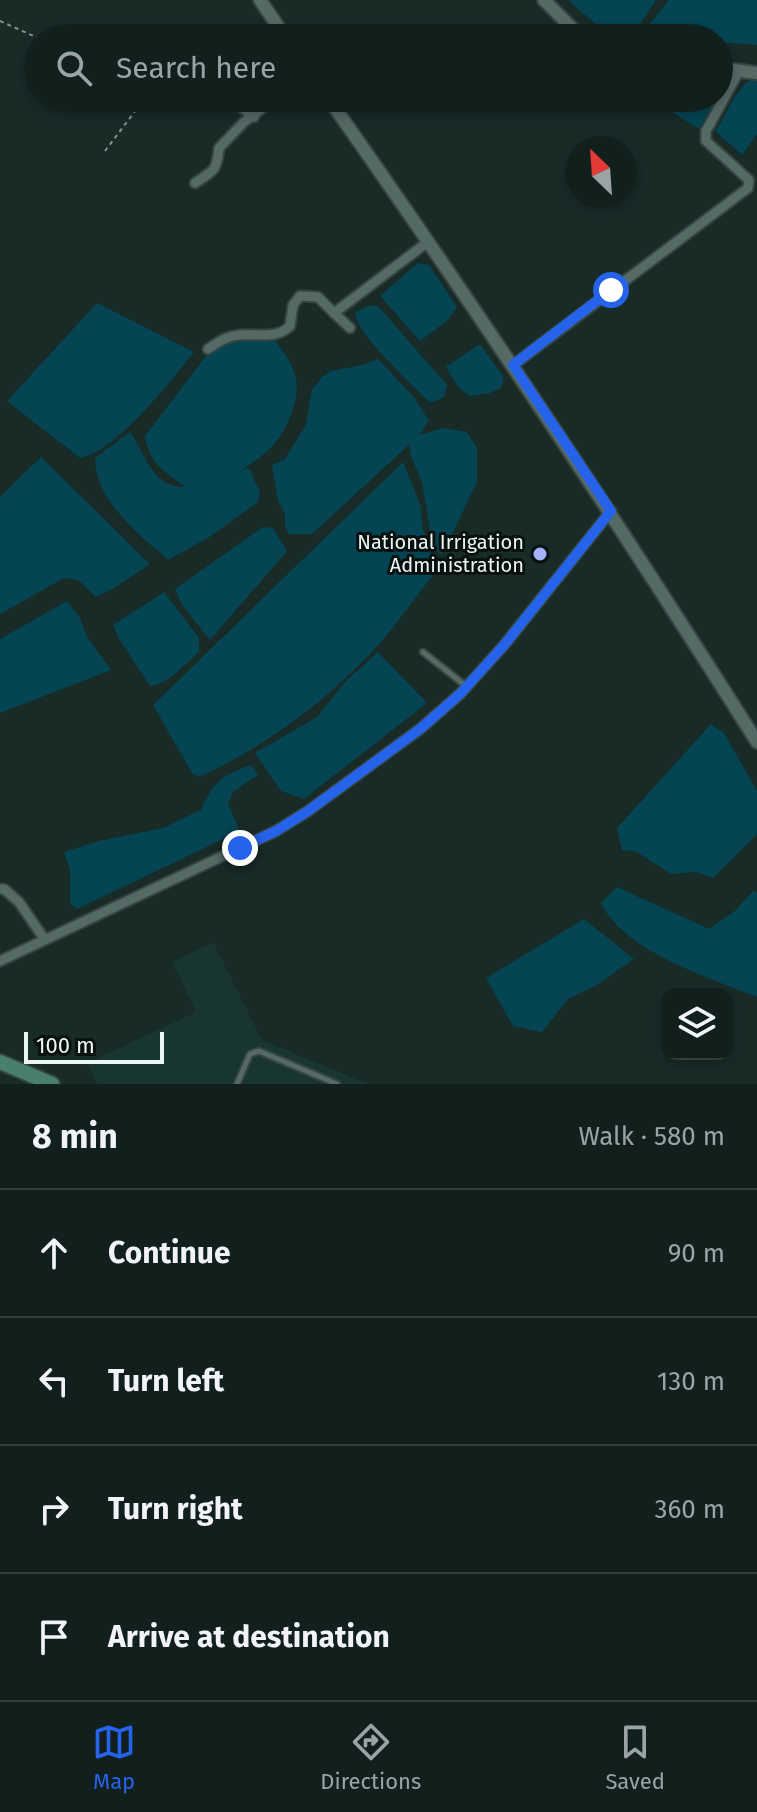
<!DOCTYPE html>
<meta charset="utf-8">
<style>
body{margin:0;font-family:"Fira Sans",sans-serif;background:#1f2d2a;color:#f1f3f6}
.controls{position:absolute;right:24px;bottom:24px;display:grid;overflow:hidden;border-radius:16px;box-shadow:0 4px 12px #0003}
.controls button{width:72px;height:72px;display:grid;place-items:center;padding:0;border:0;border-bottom:2px solid #313e3b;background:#12201d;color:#f1f3f6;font:40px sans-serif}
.compass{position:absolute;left:565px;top:136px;width:72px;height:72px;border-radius:50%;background:#12201d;box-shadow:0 4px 12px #0003;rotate:335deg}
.scale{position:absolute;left:24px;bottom:20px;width:140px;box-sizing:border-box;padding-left:8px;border:4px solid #eaf6f3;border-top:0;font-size:22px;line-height:28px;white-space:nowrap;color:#eaf6f3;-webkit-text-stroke:6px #091110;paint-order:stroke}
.stop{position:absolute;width:24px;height:24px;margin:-18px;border:6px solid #2563eb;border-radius:50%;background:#fff}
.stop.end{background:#2563eb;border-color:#fff;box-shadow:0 2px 8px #0008}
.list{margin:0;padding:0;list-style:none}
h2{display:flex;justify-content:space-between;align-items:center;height:104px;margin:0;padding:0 32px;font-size:34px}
h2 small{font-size:26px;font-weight:400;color:#9ca3a4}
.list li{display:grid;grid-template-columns:52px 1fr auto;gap:24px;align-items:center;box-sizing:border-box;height:128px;padding:0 32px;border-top:2px solid #313e3b}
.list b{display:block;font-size:30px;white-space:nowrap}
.list em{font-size:26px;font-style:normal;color:#9ca3a4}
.icon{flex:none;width:44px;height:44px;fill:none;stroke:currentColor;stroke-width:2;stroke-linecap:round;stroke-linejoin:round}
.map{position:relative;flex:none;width:757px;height:1084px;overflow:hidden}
.search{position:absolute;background:#12201d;box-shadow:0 4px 12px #0003;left:24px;right:24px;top:24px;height:88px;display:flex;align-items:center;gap:20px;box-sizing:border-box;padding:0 28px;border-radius:44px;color:#9ca3a4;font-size:30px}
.sheet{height:616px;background:#12201d}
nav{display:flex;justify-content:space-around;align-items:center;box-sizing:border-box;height:112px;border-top:2px solid #313e3b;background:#12201d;font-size:22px;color:#9ca3a4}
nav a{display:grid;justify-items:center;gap:4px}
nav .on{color:#2563eb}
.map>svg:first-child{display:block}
.built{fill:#183530}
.water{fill:#044453}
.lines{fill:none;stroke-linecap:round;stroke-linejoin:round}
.service-casing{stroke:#364542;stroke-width:9}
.minor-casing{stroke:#364542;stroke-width:13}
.tertiary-casing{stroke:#364542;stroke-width:16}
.secondary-casing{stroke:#364542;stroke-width:18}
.path{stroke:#869592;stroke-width:2;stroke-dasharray:4 4;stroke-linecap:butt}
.service{stroke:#556965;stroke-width:5}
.minor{stroke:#556965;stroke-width:9}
.tertiary{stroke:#556965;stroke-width:12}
.secondary{stroke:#49806d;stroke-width:14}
.route{stroke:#2563eb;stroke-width:10}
.poi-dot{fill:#a5b1fc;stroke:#091110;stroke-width:3}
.labels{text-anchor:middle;stroke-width:6;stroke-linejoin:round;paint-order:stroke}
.poi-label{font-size:20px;fill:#eaf6f3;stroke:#091110;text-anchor:end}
</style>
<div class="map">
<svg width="757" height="1084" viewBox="0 0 757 1084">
<rect width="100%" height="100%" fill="#182b27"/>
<path class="built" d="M213,942L262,1040L368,1084H97L87,1063L196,1012L172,962Z"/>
<path class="water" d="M568,0H656L631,38C605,36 587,16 568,0Z
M669,0H757V45L719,42V38L640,36Z
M753,79H757V134L742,155L715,131C728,114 734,88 753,79Z
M650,98H718L699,129Z
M418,263L429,265L457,307L448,320L420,341L380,296Z
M97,303L194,352C170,382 117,451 80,458L7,401Z
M368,306H378L447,385L444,397L431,403C414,388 356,333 355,313Z
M247,339L275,340C284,353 293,364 296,379C300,394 289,425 279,438C269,452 254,462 240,471L249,468L260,492L258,502L208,538L168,560C138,534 95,500 95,458L130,432C147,455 151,488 186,487C166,474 148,462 145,436L206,356L224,343Z
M480,344L504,378L501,388L490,393L470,396L458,387L446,367Z
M378,359L414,397L429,421L419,435L443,428L467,432L477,448V482L442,555L433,548L422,483L410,453V444L312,534H289L285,527V514L278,501L272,465L285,459L299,436L306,424L312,390L323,376L330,371L363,365Z
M41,457L150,564L114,588L96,597L78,580L64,578L0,614V497Z
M403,462L421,507L423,530L428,541L434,574C416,596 400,620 381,642C331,698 267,746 199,777L192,773L153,705Z
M263,527L273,528L287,551L210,640L182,605L175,589Z
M164,592L199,638V652C186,663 168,685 150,686L119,639L113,625Z
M67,601L80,618L87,637L111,670L0,713V639Z
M378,652L427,703L304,799L281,791L255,753L317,717L345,682Z
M711,724L724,733L757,791V834L713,878L696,872L671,874L635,851L622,850L617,828Z
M251,765L258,775L233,792L228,804L240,831L77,909L70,903V870L64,852L99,841L163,828L201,810C213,781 223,775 251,765Z
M617,887L709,929L736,910L753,891L757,893V997C710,978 623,951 601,903Z
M584,919L634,959L595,986L568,999L542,1032L513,1026L486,978Z"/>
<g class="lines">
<g class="service-casing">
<path id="service" d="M423,652L466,686
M237,1084L250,1054L259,1051L337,1084"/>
</g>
<g class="minor-casing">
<path id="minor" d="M230,98L254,117
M195,183C213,171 217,171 219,148L244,122L276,98
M334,313L350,328
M208,349C218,342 227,336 239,335C257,333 276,340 290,326L293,305L300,296L318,297L334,313L429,241
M513,365L748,188L749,180L706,141V131L739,71
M0,889H4L19,902L45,940
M0,961L276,831L308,811L420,729L460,694L505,644L611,511"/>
</g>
<g class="tertiary-casing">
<path id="tertiary" d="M260,0L286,38
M544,0L582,38
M719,68L757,73
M328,98C477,309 619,524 757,742"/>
</g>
<g class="secondary-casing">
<path id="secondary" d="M0,1062L52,1084"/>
</g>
<path class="path" d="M0,21L38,38
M105,151L145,98"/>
<use href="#service" class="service"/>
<use href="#minor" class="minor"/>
<use href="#tertiary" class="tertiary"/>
<use href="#secondary" class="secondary"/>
</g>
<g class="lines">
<path class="route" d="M240,848L276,831L308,811L420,729L460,694L505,644L611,511L513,365L611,290"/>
</g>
<circle class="poi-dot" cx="540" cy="554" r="8"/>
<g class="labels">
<g class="poi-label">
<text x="524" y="549">National Irrigation<tspan x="524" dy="23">Administration</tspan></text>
</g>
</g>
</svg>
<div class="controls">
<button><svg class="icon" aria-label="layers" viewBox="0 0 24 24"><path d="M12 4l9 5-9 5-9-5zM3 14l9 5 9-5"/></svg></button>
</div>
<svg class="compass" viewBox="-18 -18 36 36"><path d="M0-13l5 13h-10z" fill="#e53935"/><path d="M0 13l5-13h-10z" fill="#9ca3a4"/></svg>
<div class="scale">100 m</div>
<div class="stop" style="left:611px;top:290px"></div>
<div class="stop end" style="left:240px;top:848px"></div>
<div class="search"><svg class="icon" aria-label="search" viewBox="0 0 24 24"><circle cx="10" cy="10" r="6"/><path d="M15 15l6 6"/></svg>Search here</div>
</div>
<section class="sheet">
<h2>8 min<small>Walk · 580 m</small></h2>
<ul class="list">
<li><svg class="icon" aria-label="ahead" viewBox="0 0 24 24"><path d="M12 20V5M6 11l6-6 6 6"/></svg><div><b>Continue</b></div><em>90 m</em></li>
<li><svg class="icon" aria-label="left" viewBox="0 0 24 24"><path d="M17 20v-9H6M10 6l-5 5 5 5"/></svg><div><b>Turn left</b></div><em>130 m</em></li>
<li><svg class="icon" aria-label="right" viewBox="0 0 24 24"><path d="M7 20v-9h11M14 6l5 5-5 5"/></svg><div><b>Turn right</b></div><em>360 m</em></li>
<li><svg class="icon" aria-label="arrive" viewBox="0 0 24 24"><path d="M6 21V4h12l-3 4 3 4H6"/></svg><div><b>Arrive at destination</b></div></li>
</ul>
</section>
<nav>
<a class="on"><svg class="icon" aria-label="map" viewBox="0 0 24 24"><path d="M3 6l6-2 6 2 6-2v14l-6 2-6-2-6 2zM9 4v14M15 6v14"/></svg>Map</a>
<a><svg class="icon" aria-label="directions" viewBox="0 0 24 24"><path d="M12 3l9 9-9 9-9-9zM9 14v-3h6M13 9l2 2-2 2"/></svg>Directions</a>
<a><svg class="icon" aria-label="saved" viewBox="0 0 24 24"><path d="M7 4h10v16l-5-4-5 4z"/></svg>Saved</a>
</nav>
